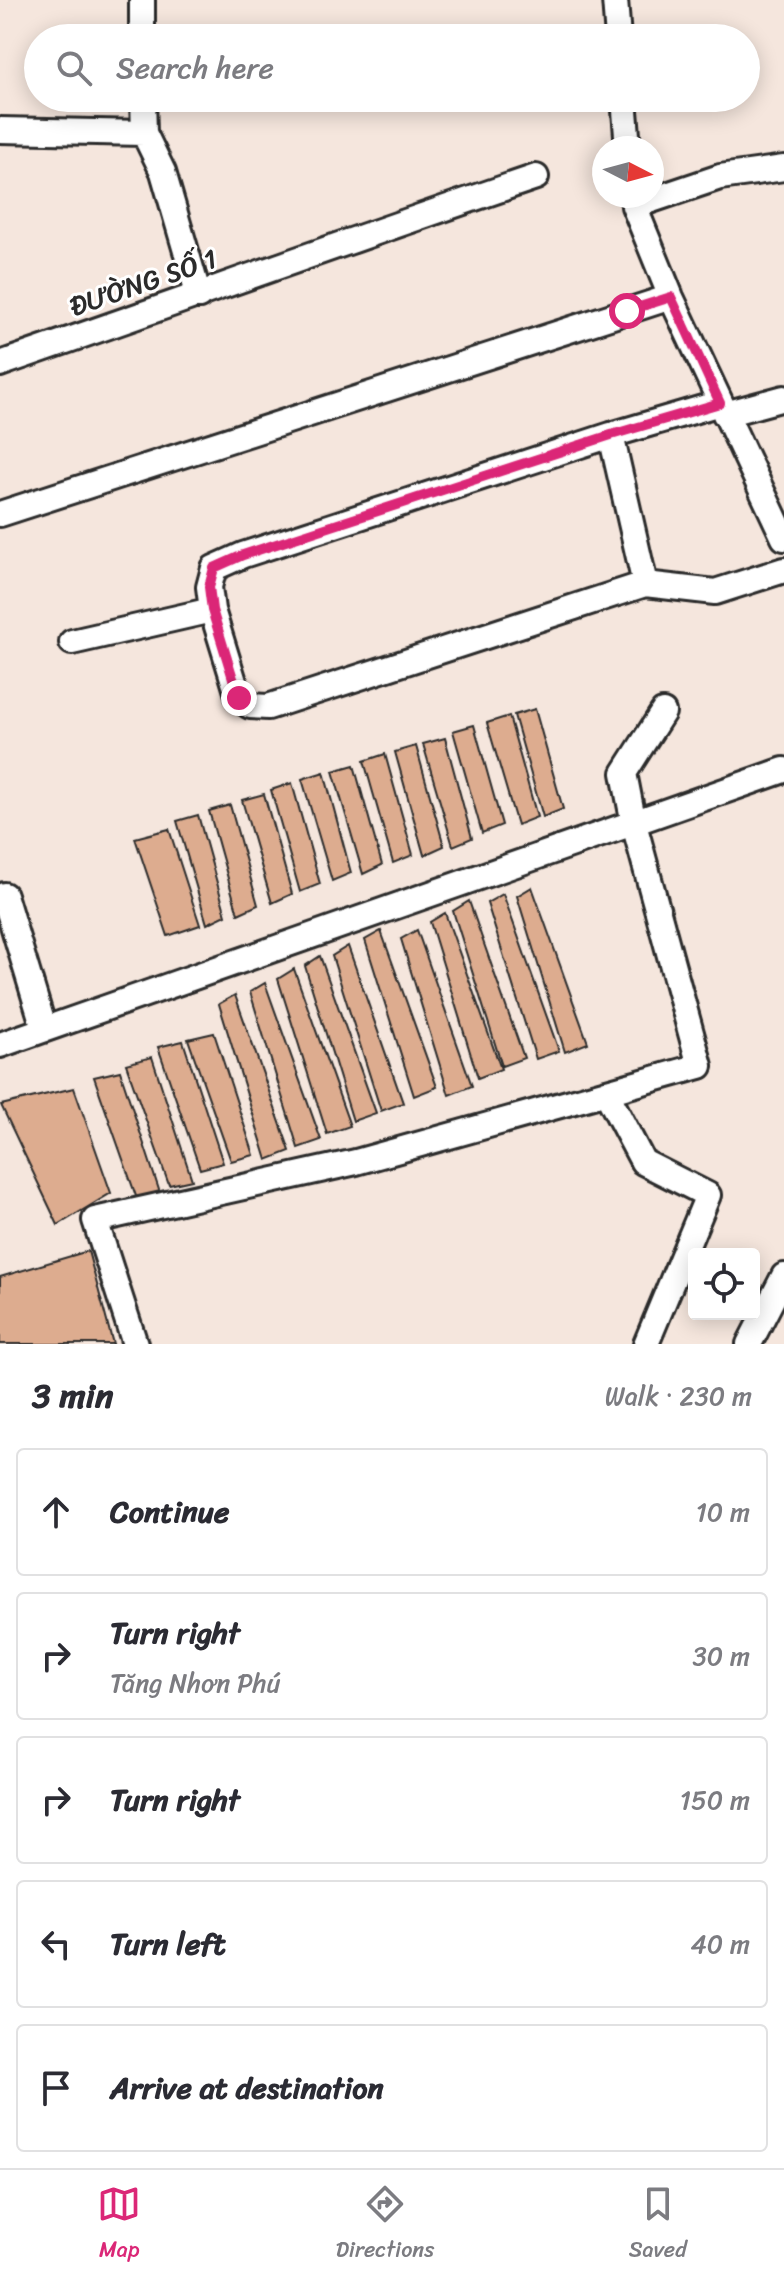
<!DOCTYPE html>
<meta charset="utf-8">
<style>
body{margin:0;font-family:Sriracha,sans-serif;background:#f7f7f7;color:#2b2b33}
.controls{position:absolute;right:24px;bottom:24px;display:grid;overflow:hidden;border-radius:8px;box-shadow:0 4px 20px #0003}
.controls button{width:72px;height:72px;display:grid;place-items:center;padding:0;border:0;border-bottom:2px solid #e1e1e2;background:#fff;color:#2b2b33;font:40px sans-serif}
.compass{position:absolute;left:592px;top:136px;width:72px;height:72px;border-radius:50%;background:#fff;box-shadow:0 4px 20px #0003;rotate:96deg}
.stop{position:absolute;width:24px;height:24px;margin:-18px;border:6px solid #db2777;border-radius:50%;background:#fff}
.stop.end{background:#db2777;border-color:#fff;box-shadow:0 2px 8px #0008}
.list{margin:0;padding:0;list-style:none}
h2{display:flex;justify-content:space-between;align-items:center;height:104px;margin:0;padding:0 32px;font-size:34px}
h2 small{font-size:26px;font-weight:400;color:#7c7c81}
.list li{display:grid;grid-template-columns:52px 1fr auto;gap:24px;align-items:center;box-sizing:border-box;height:128px;margin:0 16px 16px;padding:0 16px;border:2px solid #e1e1e2;border-radius:8px}
.list b{display:block;font-size:30px;white-space:nowrap}
.list p{margin:0;font-size:26px;white-space:nowrap;color:#7c7c81}
.list em{font-size:26px;font-style:normal;color:#7c7c81}
.icon{flex:none;width:44px;height:44px;fill:none;stroke:currentColor;stroke-width:2;stroke-linecap:round;stroke-linejoin:round}
.map{position:relative;flex:none;width:784px;height:1344px;overflow:hidden}
.search{position:absolute;background:#fff;box-shadow:0 4px 20px #0003;left:24px;right:24px;top:24px;height:88px;display:flex;align-items:center;gap:20px;box-sizing:border-box;padding:0 28px;border-radius:44px;color:#7c7c81;font-size:30px}
.sheet{height:824px;background:#fff}
nav{display:flex;justify-content:space-around;align-items:center;box-sizing:border-box;height:112px;border-top:2px solid #e1e1e2;background:#fff;font-size:22px;color:#7c7c81}
nav a{display:grid;justify-items:center;gap:4px}
nav .on{color:#db2777}
.map>svg:first-child{display:block}
.building{fill:#ddac8f;stroke:#2b2b2b;stroke-width:2}
.lines{fill:none;stroke-linecap:round;stroke-linejoin:round}
.minor-casing{stroke:#2b2b2b;stroke-width:30}
.minor{stroke:#fff;stroke-width:24}
.route{stroke:#db2777;stroke-width:10}
.labels{text-anchor:middle;stroke-width:6;stroke-linejoin:round;paint-order:stroke}
.street-label{font-size:28px;fill:#2b2b2b;stroke:#fff}
</style>
<div class="map">
<svg width="784" height="1344" viewBox="0 0 784 1344">
<rect width="100%" height="100%" fill="#f5e6dd"/>
<filter id="ink" filterUnits="userSpaceOnUse"><feTurbulence type="fractalNoise" baseFrequency=".0125" numOctaves="2"/><feDisplacementMap in="SourceGraphic" scale="16" xChannelSelector="R" yChannelSelector="G"/><feConvolveMatrix kernelMatrix="1 2 1 2 8 2 1 2 1" color-interpolation-filters="sRGB"/></filter>
<g filter="url(#ink)">
<path class="building" d="M535,709L563,809L543,817L514,715Z
M509,716L537,817L517,825L487,723Z
M474,725L502,825L482,833L453,731Z
M445,738L472,838L453,846L423,744Z
M416,746L444,846L424,855L395,752Z
M385,754L413,855L393,863L364,761Z
M354,765L382,865L363,874L333,771Z
M324,772L351,873L332,881L302,779Z
M292,783L320,884L300,892L271,790Z
M264,794L292,894L272,903L242,800Z
M230,805L258,905L238,914L209,811Z
M198,815L226,915L207,924L177,821Z
M169,829L200,925L168,936L135,838Z
M532,887L588,1043L565,1052L517,896Z
M503,894L559,1051L536,1059L487,903Z
M469,901L524,1058L502,1066L453,911Z
M445,913L501,1069L478,1078L430,922Z
M417,930L472,1086L449,1095L401,939Z
M381,931L437,1087L414,1096L365,940Z
M348,946L403,1103L381,1111L332,956Z
M320,956L376,1113L353,1121L305,966Z
M294,969L350,1126L327,1134L278,979Z
M265,983L321,1140L298,1148L250,992Z
M235,995L290,1151L267,1160L219,1004Z
M214,1033L254,1155L231,1161L188,1039Z
M183,1041L223,1163L200,1169L158,1047Z
M152,1057L192,1180L169,1185L126,1064Z
M120,1071L160,1193L137,1199L94,1077Z
M74,1088L111,1193L58,1225L1,1105Z
M88,1251L113,1344H0V1277Z"/>
<g class="lines">
<g class="minor-casing">
<path id="minor" d="M142,0V38
M615,0L618,38
M143,98L144,133L163,172L199,296
M624,98L628,148
M0,130L144,133
M633,196L634,206L671,297L784,538
M634,206L720,177L784,168
M0,364C179,302 356,238 536,177
M720,403L611,435L243,555L214,568L209,587L212,610L239,698L250,706L268,707L645,584L715,592L784,570
M725,414L784,398
M611,435L645,584
M0,514L671,297
M72,642L212,610
M4,895L44,1028
M0,1045L784,770
M606,1092L643,1162L708,1195L646,1344
M135,1344L95,1220L356,1162L700,1066L634,824L624,773L663,712
M749,1344L784,1276"/>
</g>
<use href="#minor" class="minor"/>
</g>
</g>
<g class="lines" filter="url(#ink)">
<path class="route" d="M239,698L212,610L209,587L214,568L243,555L611,435L720,403L671,297L627,311"/>
</g>
<g class="labels">
<g class="street-label">
<text transform="translate(143 282) rotate(-19)" y="10">ĐƯỜNG SỐ 1</text>
</g>
</g>
</svg>
<div class="controls">
<button><svg class="icon" aria-label="locate" viewBox="0 0 24 24"><circle cx="12" cy="12" r="6"/><path d="M12 2v4M12 18v4M2 12h4M18 12h4"/></svg></button>
</div>
<svg class="compass" viewBox="-18 -18 36 36"><path d="M0-13l5 13h-10z" fill="#e53935"/><path d="M0 13l5-13h-10z" fill="#7c7c81"/></svg>
<div class="stop" style="left:627px;top:311px"></div>
<div class="stop end" style="left:239px;top:698px"></div>
<div class="search"><svg class="icon" aria-label="search" viewBox="0 0 24 24"><circle cx="10" cy="10" r="6"/><path d="M15 15l6 6"/></svg>Search here</div>
</div>
<section class="sheet">
<h2>3 min<small>Walk · 230 m</small></h2>
<ul class="list">
<li><svg class="icon" aria-label="ahead" viewBox="0 0 24 24"><path d="M12 20V5M6 11l6-6 6 6"/></svg><div><b>Continue</b></div><em>10 m</em></li>
<li><svg class="icon" aria-label="right" viewBox="0 0 24 24"><path d="M7 20v-9h11M14 6l5 5-5 5"/></svg><div><b>Turn right</b><p>Tăng Nhơn Phú</p></div><em>30 m</em></li>
<li><svg class="icon" aria-label="right" viewBox="0 0 24 24"><path d="M7 20v-9h11M14 6l5 5-5 5"/></svg><div><b>Turn right</b></div><em>150 m</em></li>
<li><svg class="icon" aria-label="left" viewBox="0 0 24 24"><path d="M17 20v-9H6M10 6l-5 5 5 5"/></svg><div><b>Turn left</b></div><em>40 m</em></li>
<li><svg class="icon" aria-label="arrive" viewBox="0 0 24 24"><path d="M6 21V4h12l-3 4 3 4H6"/></svg><div><b>Arrive at destination</b></div></li>
</ul>
</section>
<nav>
<a class="on"><svg class="icon" aria-label="map" viewBox="0 0 24 24"><path d="M3 6l6-2 6 2 6-2v14l-6 2-6-2-6 2zM9 4v14M15 6v14"/></svg>Map</a>
<a><svg class="icon" aria-label="directions" viewBox="0 0 24 24"><path d="M12 3l9 9-9 9-9-9zM9 14v-3h6M13 9l2 2-2 2"/></svg>Directions</a>
<a><svg class="icon" aria-label="saved" viewBox="0 0 24 24"><path d="M7 4h10v16l-5-4-5 4z"/></svg>Saved</a>
</nav>
